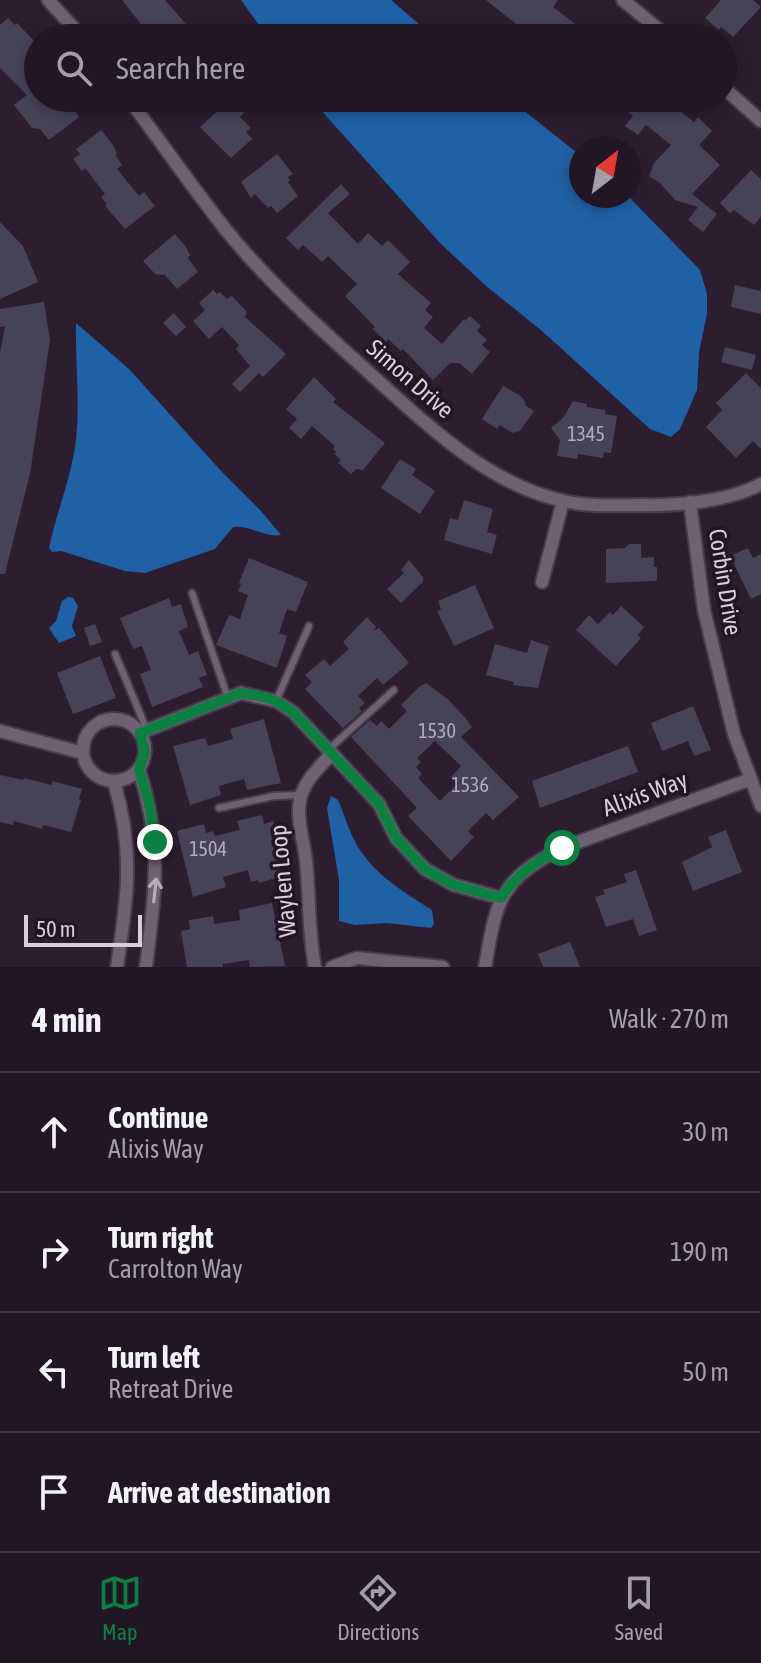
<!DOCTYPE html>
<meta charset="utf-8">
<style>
body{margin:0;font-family:"Asap Condensed",sans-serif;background:#2d2330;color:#f1f3f6}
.compass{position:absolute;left:569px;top:136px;width:72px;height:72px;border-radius:50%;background:#211623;box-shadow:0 4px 12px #0003;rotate:31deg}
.scale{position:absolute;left:24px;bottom:20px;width:118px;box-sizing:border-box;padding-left:8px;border:4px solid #d8cfda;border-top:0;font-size:22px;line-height:28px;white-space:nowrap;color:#d8cfda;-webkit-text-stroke:6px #221525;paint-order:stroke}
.stop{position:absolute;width:24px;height:24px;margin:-18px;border:6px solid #0b8043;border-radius:50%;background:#fff}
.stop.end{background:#0b8043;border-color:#fff;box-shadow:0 2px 8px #0008}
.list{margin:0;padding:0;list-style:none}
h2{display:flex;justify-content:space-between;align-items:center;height:104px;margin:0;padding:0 32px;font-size:34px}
h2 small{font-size:26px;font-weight:400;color:#a29fa6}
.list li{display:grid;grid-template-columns:52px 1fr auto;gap:24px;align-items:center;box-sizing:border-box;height:120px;padding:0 32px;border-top:2px solid #3e3541}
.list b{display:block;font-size:30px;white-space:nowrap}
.list p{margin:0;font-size:26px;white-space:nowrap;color:#a29fa6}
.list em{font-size:26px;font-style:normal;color:#a29fa6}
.icon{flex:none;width:44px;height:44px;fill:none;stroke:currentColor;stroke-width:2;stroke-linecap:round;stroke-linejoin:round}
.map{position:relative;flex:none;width:761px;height:967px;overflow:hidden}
.search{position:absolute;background:#211623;box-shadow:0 4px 12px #0003;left:24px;right:24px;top:24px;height:88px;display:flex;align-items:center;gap:20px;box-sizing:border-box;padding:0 28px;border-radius:44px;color:#a29fa6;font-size:30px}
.sheet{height:584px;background:#211623}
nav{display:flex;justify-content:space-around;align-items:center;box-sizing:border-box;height:112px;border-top:2px solid #3e3541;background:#211623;font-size:22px;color:#a29fa6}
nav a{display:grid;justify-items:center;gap:4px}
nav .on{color:#0b8043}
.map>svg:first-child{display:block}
.water{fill:#1f61a5}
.building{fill:#464258;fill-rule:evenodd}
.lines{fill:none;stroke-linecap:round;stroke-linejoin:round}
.service-casing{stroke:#473c4a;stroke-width:10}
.minor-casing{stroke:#473c4a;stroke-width:16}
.service{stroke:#706074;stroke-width:6}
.minor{stroke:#706074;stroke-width:12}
.oneway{stroke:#b9aebb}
.route{stroke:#0b8043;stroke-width:10}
.labels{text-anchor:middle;stroke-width:7;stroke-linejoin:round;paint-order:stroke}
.number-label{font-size:20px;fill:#b4acba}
.street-label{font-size:24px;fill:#d8cfda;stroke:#221525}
</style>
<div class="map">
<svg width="761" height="967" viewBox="0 0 761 967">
<rect width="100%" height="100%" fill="#2c1e2f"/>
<path class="water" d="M241,0H391L435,38H268Z
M310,98H508L581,156V196H628L700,270L707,294V314L699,352L697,390L680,429L671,437L650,429L542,331L485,285L441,244Z
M76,323L129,369L221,471L261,511L281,535C266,538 249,525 233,527L215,549L145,573L125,571L61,551L52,552L49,548C56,514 70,481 75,447C81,406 75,364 76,323Z
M68,597L73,598L78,606L72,626L76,636L59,643L49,628L56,621L62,601Z
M331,796L338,800C345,815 349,833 358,847C376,876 404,892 432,910L434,924L431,928L387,923L355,925L339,921V880L327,808Z"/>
<path class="building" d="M122,0H165L198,38H152Z
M486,0H558L553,7L594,38H523L512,29L516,24Z
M721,0H753L761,7L733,37L721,27L719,30L705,18Z
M8,18L15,25L17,23L38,45V54L24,68L38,84V98H66L79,117L49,140L40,129L32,128L14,105L27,95L0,68V25Z
M610,98H663L694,122L698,117L712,131L699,145L720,165L692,194L717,214L703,232L688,220L698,207L675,200L660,183L649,176L654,163L671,145L646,125L638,135L625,126L633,116Z
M231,99L244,113L240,117L251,128L246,132L252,139L231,158L200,127Z
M101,130L113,145L117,154L115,155L122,165L117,169L139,196L144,192L155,206L125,229L105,206L107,204L101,197L105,194L85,168L82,171L73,159L80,154L76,149Z
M277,154L293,174L288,177L290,180L288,182L298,196L277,213L271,206L268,208L255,194L251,198L241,182Z
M751,170L761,179V217L754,225L734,210L730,213L720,203Z
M341,184L350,194L328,213L358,244L368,233L382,246L388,240L410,262L398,274L431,303L425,310L433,317L424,328L442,344L464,319L465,321L470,316L481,326L477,331L487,340L482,345L490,352L472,374L459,363H450L433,380L403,349L401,351L388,339L386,342L372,329L375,327L345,296L357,284L328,256L322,262L303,245L298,250L286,238Z
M0,222L23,246L38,282L0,299Z
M175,234L186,247L190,255L188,258L198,272L177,289L165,275L155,274L143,261Z
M735,285L761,291V314L731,307Z
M213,290L217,294L220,292L227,299L232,296L247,312L245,317L286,354L263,377L259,373L240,392L232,384L250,366L236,349L239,345L222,327L209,339L193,321L205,310L199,303Z
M44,302L50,340L30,474L5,574H0V353L5,326L0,327V309Z
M174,313L186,327L176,336L163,323Z
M725,347L756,355L752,370L721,362Z
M746,373L761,388V449L753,441L736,458L706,427L722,410L716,403Z
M314,377L336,399L333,402L385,443L363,470L356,469L351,474L338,463L341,460L334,454L336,452L333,449L335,446L312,426L301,439L289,428L297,419L286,409Z
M503,386L521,396L526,403L525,405L534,411L520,431L512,433L500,425L497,429L482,419Z
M573,401L587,404V407L605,410V414L617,416L611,453L604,452L603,458L578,454L577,459L557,456L560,440L551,428L563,418Z
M400,459L416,469L412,475L435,491L420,514L381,488Z
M464,500L493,509L487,532L497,535L492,554L444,540L450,518L458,520Z
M629,544H641V558L654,557V567H657V579L655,581L606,583V549L625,548Z
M748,548L753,558L761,554V594L751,599L730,556Z
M249,558L308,582L296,612L287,609L279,633L287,636L277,668L216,645L229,615L240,619L248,595L238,591L241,584L239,583Z
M409,560L423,577V582L401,603L387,589L404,573L401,570Z
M475,585L494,628L454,646L437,611L441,609L438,601Z
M169,598L172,607L181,604L188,627L179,631L189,655L198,651L207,675L199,678L203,687L152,707L140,674L151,670L142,646L133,649L120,618Z
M621,606L644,627L638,635L641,638L616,666L576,630L589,615L598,624L610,612L613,615Z
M367,617L376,627L372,631L379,628L409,663L383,685L377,678L358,696L365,703L359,708L362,711L343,728L305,689L312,682L305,675L324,659L330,666L349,649L343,642Z
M95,624L102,642L90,646L84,628Z
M531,640L549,646L538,688L513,685L514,682L486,675L495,644L527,653Z
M100,656L116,698L73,714L57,673Z
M426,683L449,700L467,720L472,727L461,737L519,797L493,820L486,813L468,831L474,837L451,861L408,816L417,808L351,737L370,720L377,726L381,721L389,729L407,711L401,705L420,686ZM435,741L461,766L451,777L458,783L440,801L418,778L422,774L416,767L421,762L417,758Z
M693,706L711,750L694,756L688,741L662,751L651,723Z
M264,719L281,783L247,790L244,779L219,786L221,795L190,805L173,746L205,738L208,746L233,739L230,729Z
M628,746L638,772L540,808L532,781Z
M0,775L23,780L24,778L52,785V781L82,789L79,799L81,800L71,832L43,825L42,829L14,821L13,825L0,822Z
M262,815L264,824L273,821L285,875L259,883L258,880L251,882L248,870L223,877L226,887L193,897L177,831L204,824L206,833L213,831L215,836L240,830L237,821Z
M726,830L742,872L693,891L682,862L712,847L708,837Z
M636,870L657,930L639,936L633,919L606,927L595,897L605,894L603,890L627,882L624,874Z
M272,903L285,966L250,967L249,960L223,964V967H187L181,931L190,929L189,920L213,916L214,924L240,920L239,910Z
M570,942L580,967H543L538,954Z"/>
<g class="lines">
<g class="service-casing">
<path id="service" d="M192,593L228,698
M115,654L147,730
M276,701L309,626
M328,750L394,690
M219,808L274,796L300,795"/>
</g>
<g class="minor-casing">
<path id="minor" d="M48,0L83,38
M623,0L669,38
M723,87L761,121
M128,98C161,142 192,187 226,230C273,288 331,338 386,388C437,434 494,486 564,501C589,507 617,505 643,505C678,506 730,501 761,484
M690,502L704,610L734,734L761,806
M542,582L563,501
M83 750a31 31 0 1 1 62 0a31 31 0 1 1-62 0Z
M0,731L83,753
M140,733L241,693L276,701L293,712L379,804L396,838L425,869L454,885L501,898
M139,770C163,845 155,891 146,967
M114,782C135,853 127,896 117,967
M315,967C308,932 310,897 306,861C304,840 294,813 302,793C308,777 321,766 332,753
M332,967L357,958L443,967
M485,967C496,902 499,880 562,848L751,779"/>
</g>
<use href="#service" class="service"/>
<use href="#minor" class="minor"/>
</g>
<defs><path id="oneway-shaft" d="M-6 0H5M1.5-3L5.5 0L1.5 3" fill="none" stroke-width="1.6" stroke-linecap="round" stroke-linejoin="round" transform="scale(2)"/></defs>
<use class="oneway" href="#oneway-shaft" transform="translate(155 890) rotate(-84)"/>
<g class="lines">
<path class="route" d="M155,842L149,803L139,770L145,752L140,733L241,693L260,696L276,701L293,712L379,804L396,838L425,869L454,885L501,898C517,874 536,861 562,848"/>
</g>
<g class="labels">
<g class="number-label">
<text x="586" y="441">1345</text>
<text x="437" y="738">1530</text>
<text x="470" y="792">1536</text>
<text x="208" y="856">1504</text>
</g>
<g class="street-label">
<text transform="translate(410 379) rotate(41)" y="8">Simon Drive</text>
<text transform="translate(725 582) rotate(81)" y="8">Corbin Drive</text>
<text transform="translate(645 794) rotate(-20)" y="8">Alixis Way</text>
<text transform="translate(283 881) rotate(-95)" y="8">Waylen Loop</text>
</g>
</g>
</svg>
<svg class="compass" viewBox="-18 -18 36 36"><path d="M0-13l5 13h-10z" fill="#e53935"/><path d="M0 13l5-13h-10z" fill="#a29fa6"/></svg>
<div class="scale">50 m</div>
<div class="stop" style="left:562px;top:848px"></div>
<div class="stop end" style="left:155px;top:842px"></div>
<div class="search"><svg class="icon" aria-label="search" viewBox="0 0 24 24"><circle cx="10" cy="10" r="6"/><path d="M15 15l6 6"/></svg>Search here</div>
</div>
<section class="sheet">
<h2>4 min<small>Walk · 270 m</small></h2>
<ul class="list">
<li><svg class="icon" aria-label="ahead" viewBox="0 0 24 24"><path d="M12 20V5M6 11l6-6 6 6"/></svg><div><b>Continue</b><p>Alixis Way</p></div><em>30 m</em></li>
<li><svg class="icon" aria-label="right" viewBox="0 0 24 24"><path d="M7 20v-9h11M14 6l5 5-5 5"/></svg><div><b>Turn right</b><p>Carrolton Way</p></div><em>190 m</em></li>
<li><svg class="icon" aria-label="left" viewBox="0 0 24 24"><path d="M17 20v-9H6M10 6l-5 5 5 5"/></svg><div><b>Turn left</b><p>Retreat Drive</p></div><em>50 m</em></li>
<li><svg class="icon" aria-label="arrive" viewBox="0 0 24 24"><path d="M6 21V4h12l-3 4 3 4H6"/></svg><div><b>Arrive at destination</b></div></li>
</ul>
</section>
<nav>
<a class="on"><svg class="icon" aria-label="map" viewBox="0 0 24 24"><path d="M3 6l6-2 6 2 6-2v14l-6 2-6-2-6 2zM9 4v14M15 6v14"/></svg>Map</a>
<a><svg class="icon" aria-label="directions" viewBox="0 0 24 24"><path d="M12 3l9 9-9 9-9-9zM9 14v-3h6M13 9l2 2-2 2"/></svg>Directions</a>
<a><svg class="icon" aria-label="saved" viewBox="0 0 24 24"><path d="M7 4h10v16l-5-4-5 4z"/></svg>Saved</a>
</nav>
